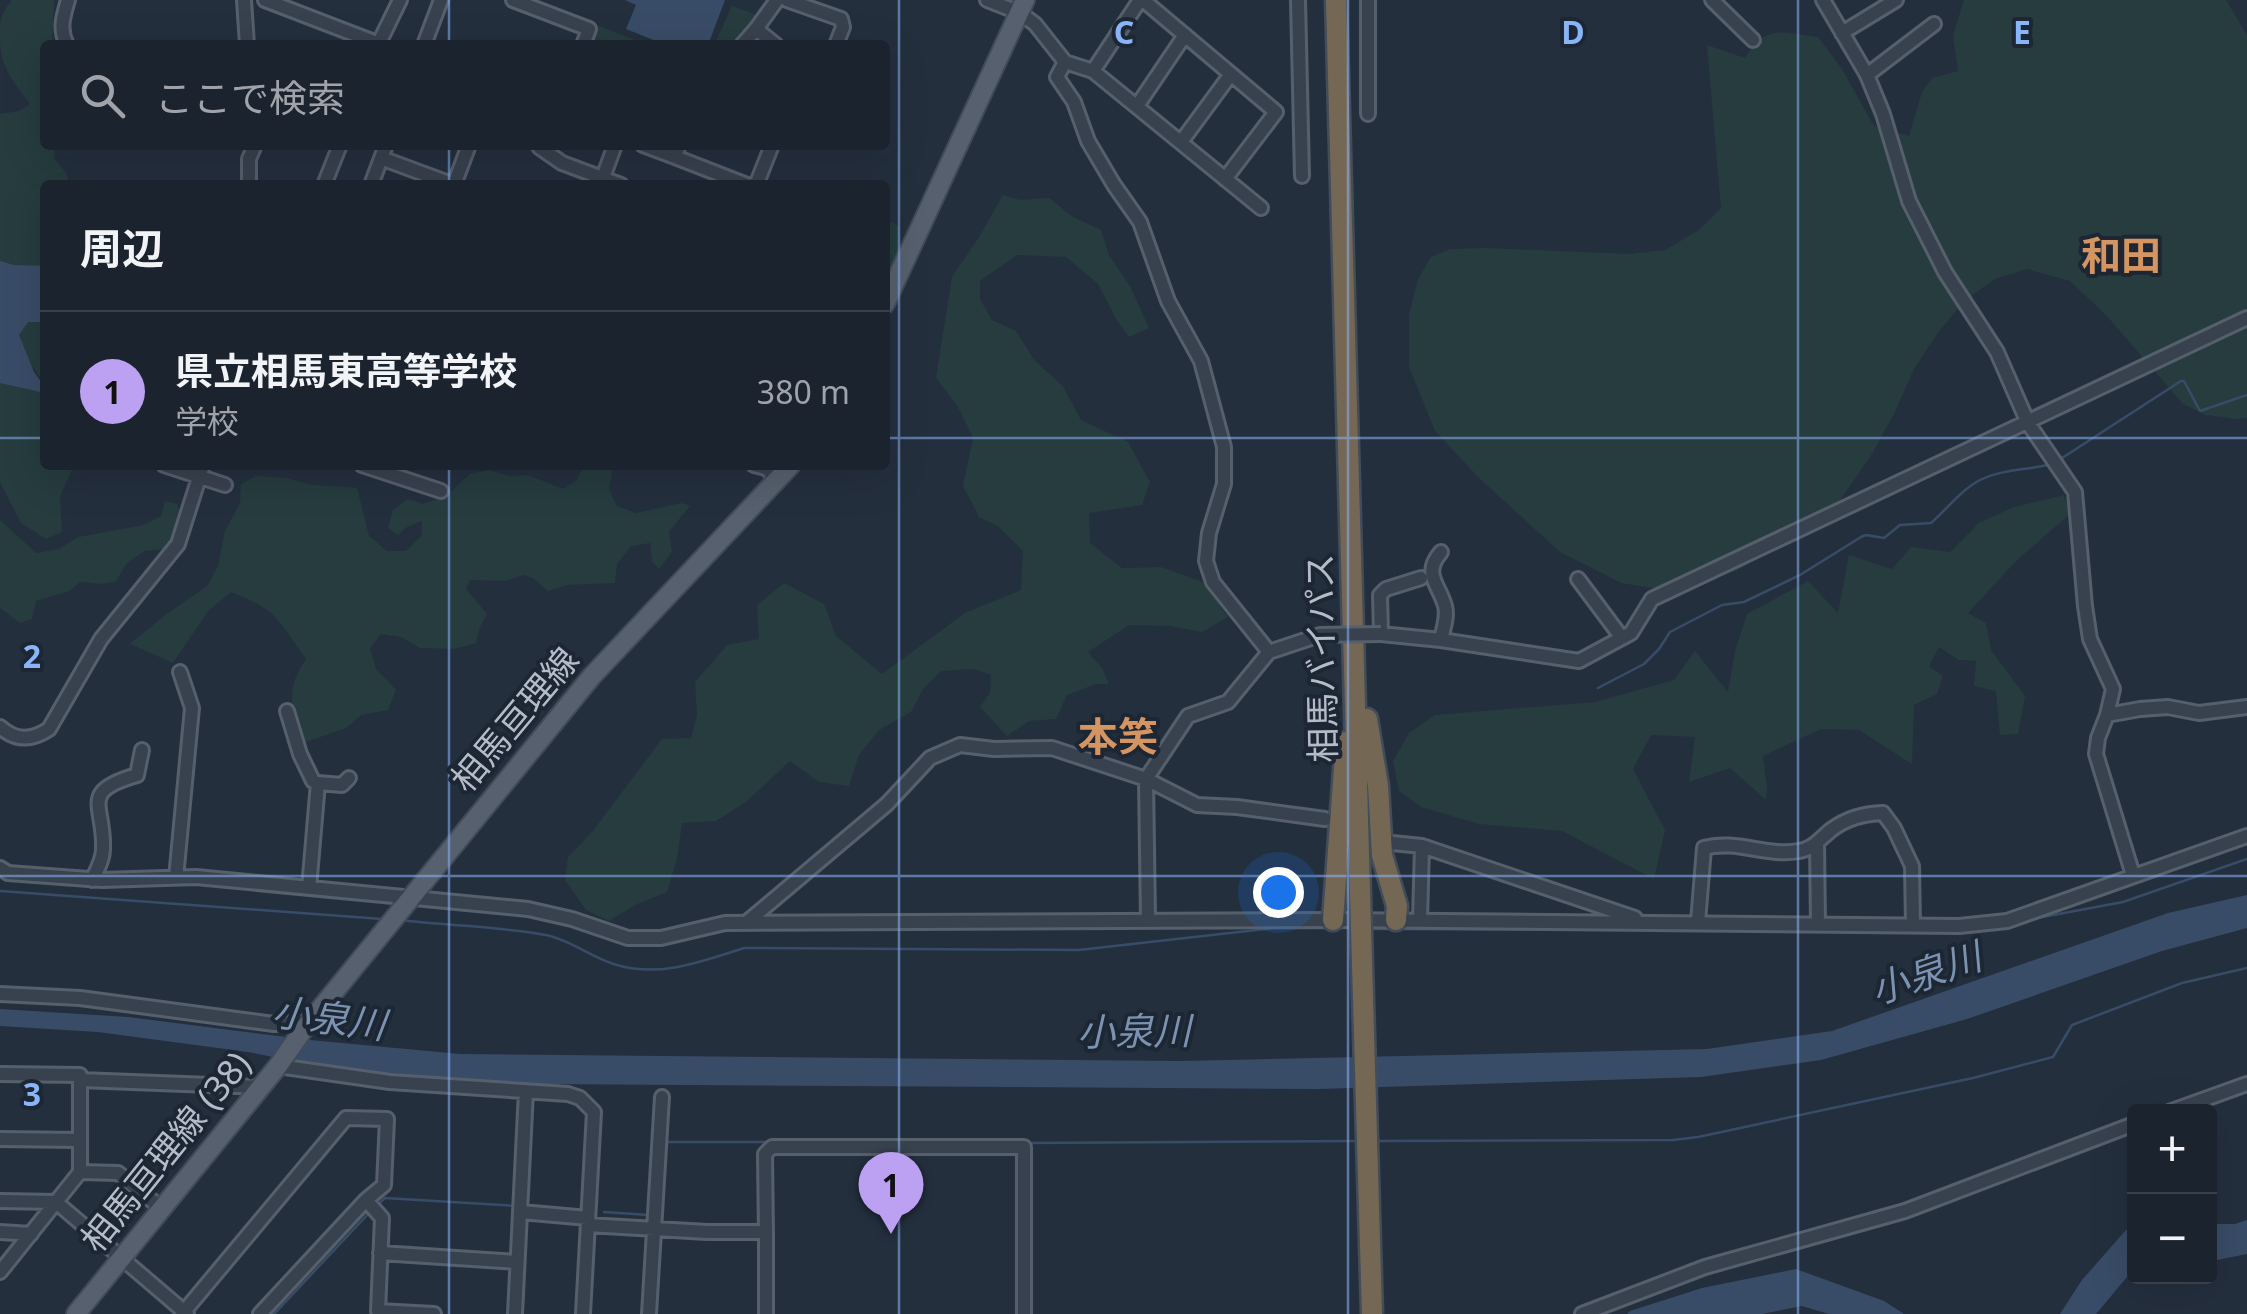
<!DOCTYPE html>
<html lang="ja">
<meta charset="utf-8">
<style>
body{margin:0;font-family:"Noto Sans","Noto Sans JP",sans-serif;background:#282f3a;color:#f1f3f6}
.controls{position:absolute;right:30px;bottom:30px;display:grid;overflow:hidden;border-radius:10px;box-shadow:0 10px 40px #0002}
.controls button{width:90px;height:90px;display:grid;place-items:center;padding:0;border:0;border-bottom:2px solid #39404a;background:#1b232e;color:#f1f3f6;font:50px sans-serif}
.you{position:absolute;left:1278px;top:892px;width:35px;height:35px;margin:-25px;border:8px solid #fff;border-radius:50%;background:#1a73e8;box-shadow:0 0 0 15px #1a73e833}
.badge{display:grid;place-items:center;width:65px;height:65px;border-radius:50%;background:#bca0f2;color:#111;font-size:32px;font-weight:700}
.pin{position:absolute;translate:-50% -82px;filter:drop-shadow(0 2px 5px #0008)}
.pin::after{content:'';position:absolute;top:52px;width:35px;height:30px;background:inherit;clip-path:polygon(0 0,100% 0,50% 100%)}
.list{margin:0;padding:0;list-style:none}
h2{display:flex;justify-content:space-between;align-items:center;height:130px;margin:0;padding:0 40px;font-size:42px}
h2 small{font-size:32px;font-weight:400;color:#a0a4aa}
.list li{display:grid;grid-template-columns:65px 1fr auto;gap:30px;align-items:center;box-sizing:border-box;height:160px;padding:0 40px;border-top:2px solid #39404a}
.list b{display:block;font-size:38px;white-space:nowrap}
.list p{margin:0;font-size:32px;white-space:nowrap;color:#a0a4aa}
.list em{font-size:32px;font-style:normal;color:#a0a4aa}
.icon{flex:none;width:55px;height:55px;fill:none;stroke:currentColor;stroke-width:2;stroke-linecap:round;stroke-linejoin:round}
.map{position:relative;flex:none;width:2247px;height:1314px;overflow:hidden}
.search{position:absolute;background:#1b232e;box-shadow:0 10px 40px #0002;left:40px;top:40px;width:850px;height:110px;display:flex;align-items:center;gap:25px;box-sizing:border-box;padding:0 35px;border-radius:10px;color:#a0a4aa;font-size:38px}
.panel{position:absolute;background:#1b232e;box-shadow:0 10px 40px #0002;left:40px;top:180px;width:850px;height:290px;border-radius:10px}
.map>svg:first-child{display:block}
.green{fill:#263c3f}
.water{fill:#394c67}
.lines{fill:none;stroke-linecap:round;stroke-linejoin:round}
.stream{stroke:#394c67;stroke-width:2.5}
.minor-casing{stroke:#565f6c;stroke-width:18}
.major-casing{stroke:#414a57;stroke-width:22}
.highway-casing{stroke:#434c59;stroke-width:25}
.minor{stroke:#38414e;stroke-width:12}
.major{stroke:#56606e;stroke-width:18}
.highway{stroke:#746855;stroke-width:20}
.minor-bridge-casing{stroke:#565f6c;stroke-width:18;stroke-linecap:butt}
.highway-bridge-casing{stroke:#434c59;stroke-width:25;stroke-linecap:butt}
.minor-bridge{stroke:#38414e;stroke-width:12}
.highway-bridge{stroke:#746855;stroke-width:20}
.grid{fill:none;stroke:#8ab4f8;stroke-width:2.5;stroke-opacity:0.55}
.labels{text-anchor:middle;stroke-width:8;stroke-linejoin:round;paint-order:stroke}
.street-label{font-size:35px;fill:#b4bcc9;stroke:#1d2633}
.water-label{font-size:38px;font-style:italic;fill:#7c92b1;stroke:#1d2633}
.quarter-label{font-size:40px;font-weight:bold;fill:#d59563;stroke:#1d2633}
.grid-label{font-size:32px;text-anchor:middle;font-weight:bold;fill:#8ab4f8;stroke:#1d2633;stroke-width:8;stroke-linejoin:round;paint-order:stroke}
</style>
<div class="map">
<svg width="2247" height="1314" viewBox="0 0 2247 1314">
<rect width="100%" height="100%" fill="#242f3e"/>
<path class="green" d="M12,0H54L52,45H45V145H54V158L67,174L69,185H45V267L22,268L0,263V114L19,111L30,104C13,81 0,68 0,38C0,19 0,15 12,0Z
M1964,0H2226L2247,35V418L2237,419L2206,415L2183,404L2106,315L2070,281L2027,269L1995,279L1964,301L1937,334L1914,369L1894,414L1872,454L1841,499L1794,538L1736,571L1658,589L1621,583L1560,552L1480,479L1435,431L1409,367V315L1418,279L1431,257L1450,249L1485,248L1630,254L1665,250L1699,230L1721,208L1707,45L1745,58C1767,23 1782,33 1818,37L1842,69L1874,126L1909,136L1922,92L1932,78L1958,71L1953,35Z
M732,6L760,16L735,45H714Z
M599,26L648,45H649H590Z
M1003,195L1020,200L1049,198L1073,217L1101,230L1109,255L1131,288L1149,328L1129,337L1116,319L1098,284L1066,257L1017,255L980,281V299L992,320L1016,331L1035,361L1063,386L1081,420L1128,442L1150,482L1142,505L1089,513L1090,543L1122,568L1161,567L1203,582L1228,617L1202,632L1170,626L1129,625L1088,652L1102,668L1109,684H1096L1067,695L1056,719L1029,721L1007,736L980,707L990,693L991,675L974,669L941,671L923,689L911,712L879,730L859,755L849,786L819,782L790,761L746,802L716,821L682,823L677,859L667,892L637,904L609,921L586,910L565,880L568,857L592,832L662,739L691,738L697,716L695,682L727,645L759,639L757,605L784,583L824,604L836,636L882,674L965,613L1021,590L1023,551L998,526L979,517L963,486L973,438L957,405L936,378L952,277L979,237Z
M885,219L899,226V256L885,286Z
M45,319V465H74L60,497L62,532L46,539L21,523L0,482V380L39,388L41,379C30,362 13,343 20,322Z
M584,465H613L609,489L617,506L636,513L681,503L690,506L669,532L672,552L659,569L652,561L650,543L631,546L617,564L615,583L567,585L548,591L533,578L523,575L506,581L470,580L466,589L487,614L480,627L476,643L454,649L420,648L401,637L381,634L370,648L376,669L396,690L388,710L361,715L346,728L306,742C292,706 283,694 306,659C278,620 278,610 231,592L208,611L173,663L130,644L165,615L207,586L218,566L225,531L240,503L241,484L256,476L286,478L314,485L357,488L369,536L387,551H406L422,535V521L407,527L398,535L388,528L393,510L408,499L423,504L446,496L470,474L489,470L510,476L528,475L563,489L577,480Z
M2064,495L2070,514L2018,559L1968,613L1986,623L1991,650L2025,696L2018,734L2000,735L1996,691L1974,686L1976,661L1959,660L1939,647L1929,666L1943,676L1937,694L1914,705L1912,764L1859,730L1821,729L1763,756L1767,788L1766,800L1730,768L1689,782L1695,737L1651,735L1633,769L1665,830L1654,879L1562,831L1479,824L1421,807L1399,791L1393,761L1409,733L1435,715L1595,702L1674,680L1695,651L1728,692L1735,651L1747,614L1808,581L1838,613L1849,555L1892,569L1911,547L1950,552L1979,523L2014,507Z
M165,501L177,504L183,520L176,539L163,549L144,551L127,563L116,581L102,584L80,582L69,591L36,601L32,619L20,623L0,608V520L36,553L59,549L78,537L144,525L161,516Z"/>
<path class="water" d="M625,0H725L708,45H666L626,29L636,5Z
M0,261L14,265L45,266V322H28L19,335L34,372L45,387V393L0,383Z
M2247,895V928L2162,951L1967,1019L1821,1060L1701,1077L1319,1089L539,1084L419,1078L305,1063L248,1052L98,1032L0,1026V1009L128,1017L310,1040L460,1054L1181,1061L1707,1049L1832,1031L2168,913Z
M2247,1220V1254L2217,1260L2210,1259V1224H2235Z
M2134,1228V1271L2127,1277L2096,1314H2060L2082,1280L2126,1230Z
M1796,1269L1884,1301L1904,1314H1829L1802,1306L1762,1314H1627L1630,1311L1702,1288Z"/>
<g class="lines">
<path class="stream" d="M2059,460L2181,381H2184L2200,411L2247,395
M1598,688L1644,664L1659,649L1670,632L1722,605L1744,602L1800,575L1861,537L1866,535L1884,538L1900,525L1931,523C1947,509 1961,490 1980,480C2002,469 2029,470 2052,464
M0,891L382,919
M400,920C449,926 498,926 546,935C571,940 592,958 617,965C660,978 703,961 744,948L1079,950L1274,928H1331
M2027,920L2123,902L2247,859
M1369,929L1970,931
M1376,1141L1673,1140L1698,1137L1973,1078L2053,1057L2072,1025L2182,983L2247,968
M666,1142H768
M1026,1143L1358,1141
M378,1204L385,1198L517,1206
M545,1208L576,1210
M604,1212L648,1215
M274,1314L369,1213"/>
<g class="minor-casing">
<path id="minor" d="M244,0L247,45
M265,0L382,45
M513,0L589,29L583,45
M787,0L841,19L843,27L836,45
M987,0L1020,13L1035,24L1065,62L1057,77L1074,102L1088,141L1114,185L1140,222L1168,301L1201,361L1224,447V484L1209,533L1206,561L1213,582L1269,652
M1143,0L1276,112L1225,179
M1298,0L1302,176
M1368,0V114
M1712,0L1753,40
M1823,0L1867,75L1883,114L1909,201L1945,272L1997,352L2028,423L2075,492L2085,606L2090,639L2113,689L2107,715L2098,738L2096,754L2133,875
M756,29L776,45
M1842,33L1896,0
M67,45C59,29 63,17 68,0
M378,45L400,0
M424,45L441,0
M742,45L756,29L777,0
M1065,62L1093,71L1261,208
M1093,71L1140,0
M1867,75L1934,24
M1137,106L1185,35
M1181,142L1231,74
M541,145L539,147L562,163L621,185
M643,145L675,157L679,145
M675,157L747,185
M381,158L454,185L469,145
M601,183L615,145
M249,185V159L255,145
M324,185L340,145
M371,185L386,145
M752,185L757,183L772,145
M164,465L225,485
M362,465L441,491
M754,465L766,468L778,480
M1421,578L1386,589L1380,595L1381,634L1441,640L1579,661L1631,633L1652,599L2247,318
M1578,579L1622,638
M1441,640C1443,629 1448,617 1445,606C1439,584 1422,574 1441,552
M287,711L300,754L313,781L318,783
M2107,715L2140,709L2168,707L2199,713L2247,707
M0,727C16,741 31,741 49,729L101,639L178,544L203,465
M1392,843L1422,846L1635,918
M1817,843L1818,924
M0,868L8,873L102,880L196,877L528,909L572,919L628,938H661L725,923L1333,920L1959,926L2007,921L2247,836
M176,878L192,708L180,672
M92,880C97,870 103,860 103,849C105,805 78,792 137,775L142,750
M309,888L318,783L342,785L349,778
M1148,920L1146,779L1188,716L1228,702L1269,652L1320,635
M1420,921L1422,846
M1698,922L1704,848C1736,839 1767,857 1799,851C1813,849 1820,839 1831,830C1847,818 1863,814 1883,813L1894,828L1912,866L1913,925
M746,923L887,804L930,758L960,745L994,749L1052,748L1146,779L1197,805L1237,807L1325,819
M0,994L80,998L274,1024L309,1022
M278,1066L390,1082L568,1094L580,1098L594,1112L583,1314
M0,1074L80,1075V1172L0,1272
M80,1080L261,1087
M2169,1112L2247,1084
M0,1139L80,1140
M80,1172L118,1173L161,1208
M366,1200L382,1218L378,1311L434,1314
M0,1201L56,1202L187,1314
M521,1212L588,1218
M588,1225L707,1232H764L766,1235V1314
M0,1232L31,1234
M766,1235L765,1154L772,1147H1024V1314
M380,1253L517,1262
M182,1314L346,1118L387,1119L384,1185L366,1200L260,1314
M515,1314L526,1091
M649,1314L662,1097
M1582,1314L1705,1267L1905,1211L2134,1124"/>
</g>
<g class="major-casing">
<path id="major" d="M885,304L1025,0
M76,1314L278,1066L303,1030L592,676L791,465"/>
</g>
<g class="highway-casing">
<path id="highway" d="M1336,0L1360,893
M1367,719L1378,786L1382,855L1397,906L1396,920
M1333,920L1346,742"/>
</g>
<use href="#minor" class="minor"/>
<use href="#major" class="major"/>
<use href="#highway" class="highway"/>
<g class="minor-bridge-casing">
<path id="minor-bridge" d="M1320,635L1381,634"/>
</g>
<g class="highway-bridge-casing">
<path id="highway-bridge" d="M1360,893L1372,1314"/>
</g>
<use href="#minor-bridge" class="minor-bridge"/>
<use href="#highway-bridge" class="highway-bridge"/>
</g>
<path class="grid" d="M449,0V45M899,0V1314M1348,0V1314M1798,0V1314M449,145V185M0,438H45M885,438H2247M449,465V1314M0,876H2247"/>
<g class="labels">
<g class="street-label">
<text transform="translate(1322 658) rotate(-91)" y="12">相馬バイパス</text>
<text transform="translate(515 720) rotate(-50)" y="12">相馬亘理線</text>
<text transform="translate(166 1152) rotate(-51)" y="12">相馬亘理線 (38)</text>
</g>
<g class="water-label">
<text transform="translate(1926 974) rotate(-19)" y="13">小泉川</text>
<text transform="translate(329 1019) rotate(7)" y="13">小泉川</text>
<text transform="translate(1134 1032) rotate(-1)" y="13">小泉川</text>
</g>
<g class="quarter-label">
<text x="2121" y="270">和田</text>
<text x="1118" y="751">本笑</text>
</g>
</g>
<g class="grid-label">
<text x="1124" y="44">C</text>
<text x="1573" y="44">D</text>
<text x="2022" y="44">E</text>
<text x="32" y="668">2</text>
<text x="32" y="1106">3</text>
</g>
</svg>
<div class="controls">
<button>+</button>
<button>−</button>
</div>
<div class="you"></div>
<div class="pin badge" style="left:891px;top:1234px">1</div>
<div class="search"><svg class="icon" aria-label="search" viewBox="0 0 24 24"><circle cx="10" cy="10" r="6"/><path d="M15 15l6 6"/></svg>ここで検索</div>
<section class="panel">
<h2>周辺<small></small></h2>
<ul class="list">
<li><span class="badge">1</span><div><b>県立相馬東高等学校</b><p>学校</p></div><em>380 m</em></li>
</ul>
</section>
</div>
